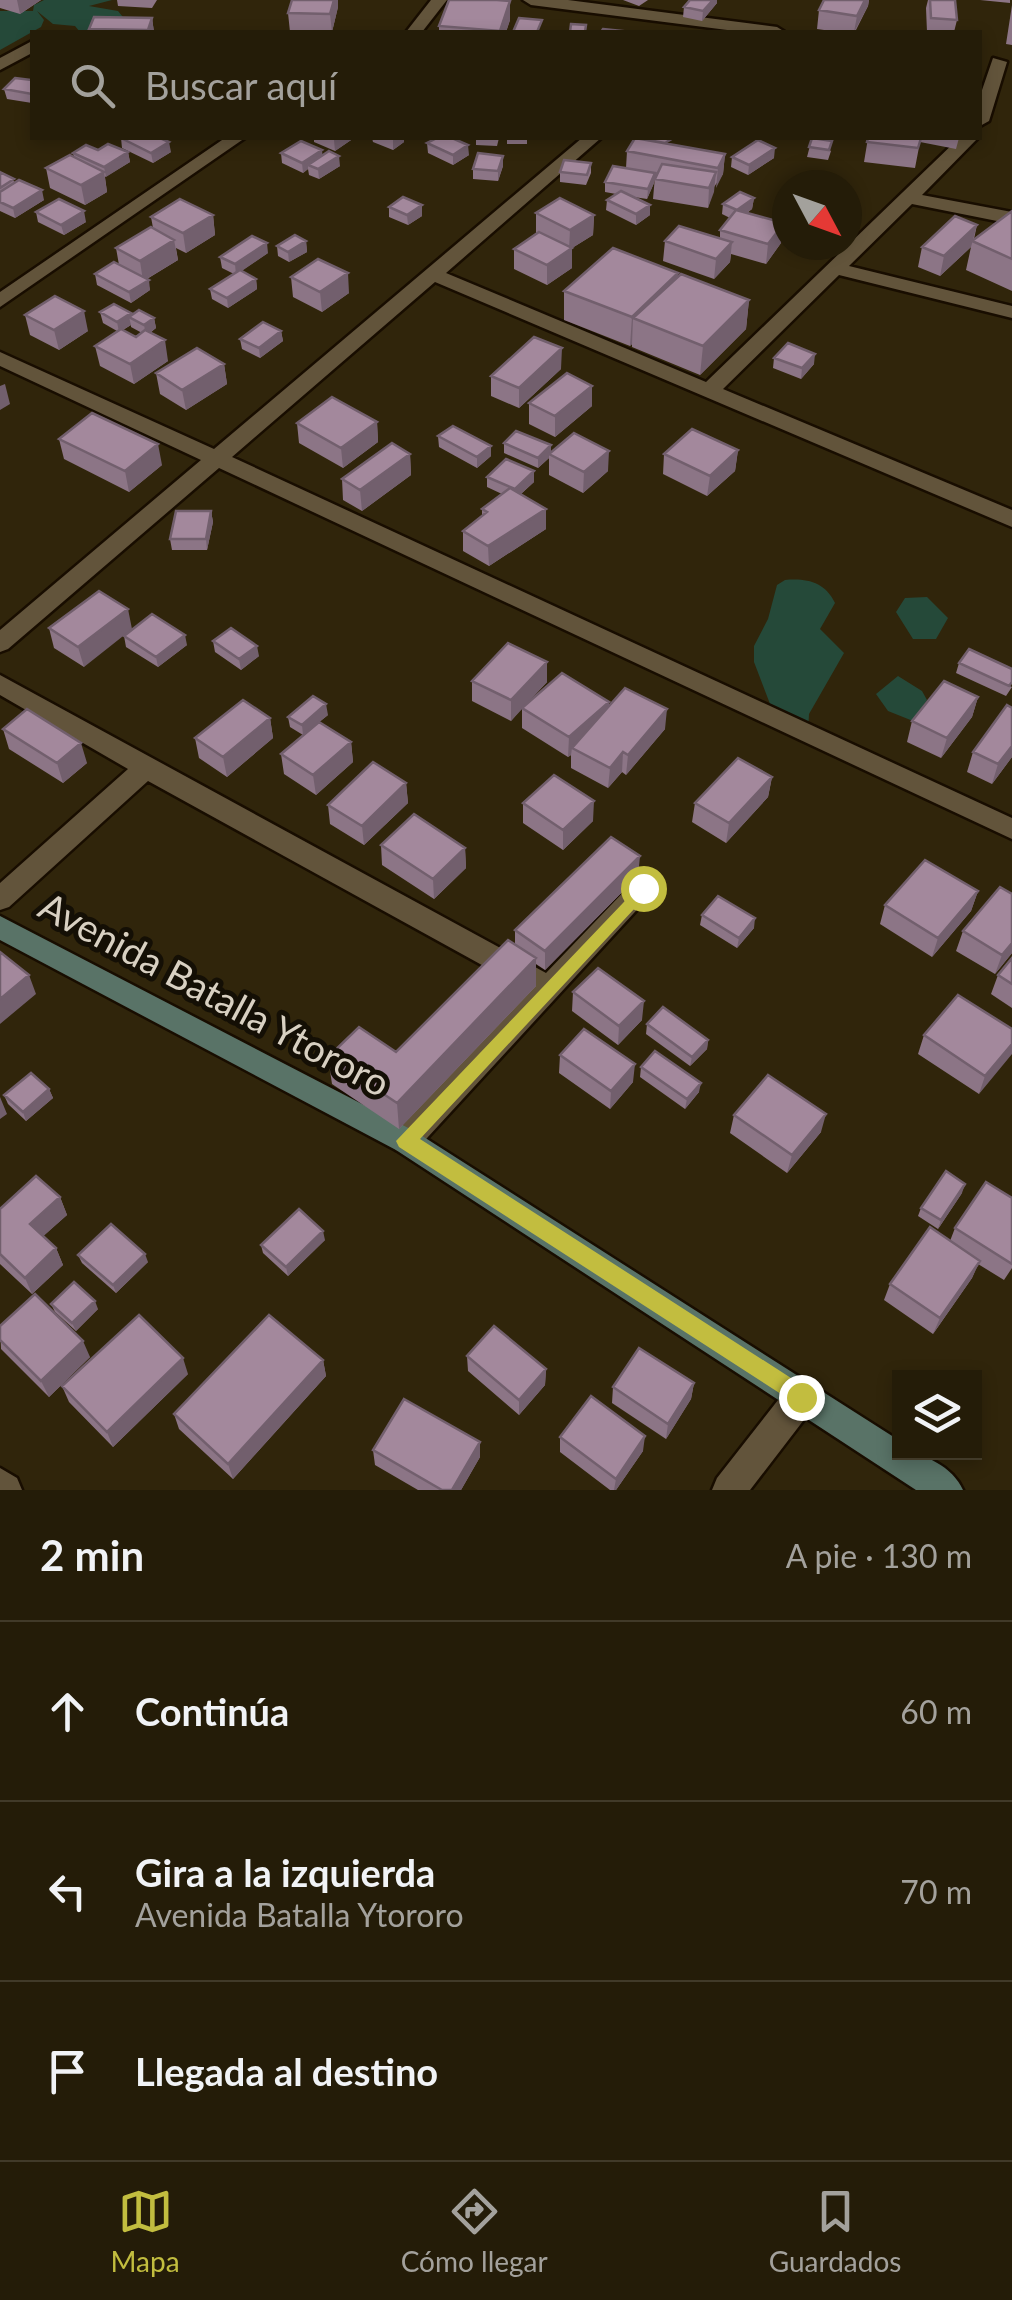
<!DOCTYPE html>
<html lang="es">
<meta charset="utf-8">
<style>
body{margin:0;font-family:Lato,sans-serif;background:#302916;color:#f1f3f6}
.controls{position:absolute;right:30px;bottom:30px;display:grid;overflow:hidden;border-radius:0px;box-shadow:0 5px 15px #0003}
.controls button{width:90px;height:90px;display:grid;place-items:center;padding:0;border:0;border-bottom:2px solid #413a29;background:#241c08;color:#f1f3f6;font:50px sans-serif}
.compass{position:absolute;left:772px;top:170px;width:90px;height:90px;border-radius:50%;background:#241c08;box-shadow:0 5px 15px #0003;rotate:131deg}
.stop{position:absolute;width:30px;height:30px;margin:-22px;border:8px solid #c2bd3f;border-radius:50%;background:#fff}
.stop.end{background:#c2bd3f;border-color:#fff;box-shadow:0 2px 10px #0008}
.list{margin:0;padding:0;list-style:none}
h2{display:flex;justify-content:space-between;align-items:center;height:130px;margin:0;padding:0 40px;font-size:42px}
h2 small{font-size:32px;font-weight:400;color:#a3a19c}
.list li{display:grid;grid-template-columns:65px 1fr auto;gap:30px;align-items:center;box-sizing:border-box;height:180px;padding:0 40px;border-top:2px solid #413a29}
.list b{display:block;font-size:38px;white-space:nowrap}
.list p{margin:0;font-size:32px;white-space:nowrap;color:#a3a19c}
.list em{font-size:32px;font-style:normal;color:#a3a19c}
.icon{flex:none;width:55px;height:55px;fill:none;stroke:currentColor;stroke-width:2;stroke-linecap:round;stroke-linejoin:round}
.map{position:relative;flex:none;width:1012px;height:1490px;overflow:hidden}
.search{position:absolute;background:#241c08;box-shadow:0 5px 15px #0003;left:30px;right:30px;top:30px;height:110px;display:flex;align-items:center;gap:25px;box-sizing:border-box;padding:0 35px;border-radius:0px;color:#a3a19c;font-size:38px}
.sheet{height:670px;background:#241c08}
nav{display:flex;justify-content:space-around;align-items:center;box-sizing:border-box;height:140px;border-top:2px solid #413a29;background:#241c08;font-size:28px;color:#a3a19c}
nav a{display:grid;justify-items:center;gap:5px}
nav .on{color:#c2bd3f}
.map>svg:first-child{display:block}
.green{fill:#254939}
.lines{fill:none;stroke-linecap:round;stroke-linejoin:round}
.street-casing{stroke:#180d00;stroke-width:5}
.secondary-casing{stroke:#180d00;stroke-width:5}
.street{fill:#62543b;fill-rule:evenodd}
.secondary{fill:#597367;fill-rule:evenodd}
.wall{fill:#8c7586;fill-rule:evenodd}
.shaded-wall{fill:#725f6d}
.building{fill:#a3889c;stroke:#725f6d;stroke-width:2.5}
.route{fill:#c2bd3f}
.labels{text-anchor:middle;stroke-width:10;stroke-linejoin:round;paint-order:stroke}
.near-street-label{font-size:38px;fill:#d8d0c2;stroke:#140f05}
</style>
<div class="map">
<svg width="1012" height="1490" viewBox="0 0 1012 1490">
<rect width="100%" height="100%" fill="#30250b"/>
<path class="green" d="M44,0H112L89,6L118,11L127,22L80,32L75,26L53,24L37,11L44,20L41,27L0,50V11H33L34,5Z
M785,580C807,578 825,582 835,603L820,629L844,653L809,714L808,732L775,717L754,662V646L768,619L777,585Z
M927,597L948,618L936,639H913L896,612L905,598Z
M898,676L922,691L927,700L913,721L888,711L876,694Z"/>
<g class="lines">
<g class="street-casing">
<path id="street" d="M431,0H447L422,32H406Z
M523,0H568L777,27L785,32H743L531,5Z
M32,41V53L0,70V58Z
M993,58L1007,62L989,121L980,126V96Z
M225,138H245L0,307V292Z
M582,138H601L446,273L706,382L959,138H978L922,195L1012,212V224L912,204L849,266L1012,306V318L839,275L723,389L1012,510V527L435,282L232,457L1012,818V839L219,468L8,649L0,652V630L201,460L0,366V352L214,449Z
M0,675L546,973L634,881L643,878L652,881L656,889L416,1150L406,1154L396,1150L391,1141L396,1132L529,991L148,781L9,907L0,910V883L128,769L0,695Z
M801,1381L813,1386L817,1397L813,1408L750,1490H712L717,1478L789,1386Z
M0,1468L17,1478L22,1490H0Z"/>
</g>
<g class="secondary-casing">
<path id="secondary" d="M0,916L416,1132L900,1441V1452C923,1452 953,1467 963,1490H916L396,1150L0,940Z"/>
</g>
<use href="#street" class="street"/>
<use href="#secondary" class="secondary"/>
</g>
<path class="wall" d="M0,0H41L20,14L0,8Z
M117,0H157L152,8L118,6Z
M623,0H648L639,6Z
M690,0H717V3L702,21L683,17L684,7Z
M824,0H869L868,6L855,32H838L817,29L819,10Z
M928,0H955L957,20L954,32H927L926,8Z
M980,0H1010V3Z
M510,1V20L506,32H439V26Z
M1012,5V45L1006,44Z
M338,7L332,32H290L288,13Z
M152,18L154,32H90L89,29Z
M32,80V103L7,99L4,89Z
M121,138L171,152L153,163L122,148Z
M314,138H354L335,151L314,142Z
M372,138H404V142L393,150L373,142Z
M476,138H499L497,146L476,145Z
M507,138H527V144H507Z
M812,138L831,151L828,160L807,157Z
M868,138H959L956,149L920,142L915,168L864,162Z
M427,143L469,155L453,165L428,153Z
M670,144L725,154L723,174L714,187L708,208L653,199L655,176L654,183L647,199L634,197L650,215L636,225L606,210L607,200L616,194L605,192V182L626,168L627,151Z
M98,150L128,152L130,162L105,177L107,192L85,205L50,188L46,168L74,157L73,153Z
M322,150V156L340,166L319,179L309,175L308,169L303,173L282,163L281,153Z
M503,156V166L498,181L473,179V169Z
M732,157L774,158L748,175L731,167Z
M591,163V173L586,185L560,182V172Z
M0,172L15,182L44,200L15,218L0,211Z
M754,198L752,209L747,213L781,243L766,264L731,254L730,262L714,279L663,261L665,241L720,238V230L730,218L722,214L723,204Z
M389,207L422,216L408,225L389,217Z
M1012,211V291L966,270L971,247L940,276L918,267L922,247L977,225L974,239Z
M36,212L86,222L64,235L38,222Z
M536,213L594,215L593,235L572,248V268L547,285L514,269V249L537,233H536Z
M213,215L215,235L186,253L176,248L178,260L147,279L150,290L131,303L97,285L95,274L119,265L116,248L153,228L151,217Z
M306,241L307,252L289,262L278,256L277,246Z
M268,253L241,271L256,279L257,289L228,308L212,299L210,289L234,274L222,268L220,257Z
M678,276L749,300L746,329L700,375L632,347V344L630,346L564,320V291Z
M291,277L349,293L322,312L293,297Z
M100,312L154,318L156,328L150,333L168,361L134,384L100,366L95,346L117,331L103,323ZM131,325V327L142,333L136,337L123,330Z
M25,315L88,331L59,350L30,335Z
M281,331L283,341L260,358L242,349L240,339Z
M774,358L814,364L801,379L773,368Z
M224,364L227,384L186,410L160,394L156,373Z
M561,369L519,408L491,396V376Z
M529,403L592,406L555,437L529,424Z
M377,422L378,442L343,468L299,443L297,423Z
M438,436L491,456L477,468L439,447Z
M59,439L162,465L129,492L64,459Z
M504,443L551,453L608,471L583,493L549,475V458L538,468L504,453Z
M738,450L735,471L707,496L663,474L664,454Z
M410,454L411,475L362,511L343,500L342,479Z
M534,471V482L521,494L546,529L489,566L463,551V531L482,516V509L502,494L487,487V477Z
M211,511L213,522L207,550H172L170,539Z
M99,591L84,667L54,648L49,628Z
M124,636L187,645L158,667L126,647Z
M213,641L259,656L241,670L215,652Z
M959,663L1012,687L1006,696L956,673Z
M472,681L547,682L524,706L609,702V707L665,729L626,775L622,772L608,788L571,768V755L568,757L522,728V708L511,721L472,701Z
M978,697L972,717L941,758L907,742L912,721Z
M328,715L303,735L290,727L288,717Z
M270,718L273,738L227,777L199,758L195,738Z
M3,729L87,763L63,783L9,749Z
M351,742L353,762L316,795L284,774L281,754Z
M973,752L1012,757L992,784L967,772Z
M772,777L768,797L726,843L692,822L695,803Z
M406,783L408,803L364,845L330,824L328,805Z
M523,803L593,821L563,850L523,823Z
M381,845L465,848L466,868L434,899L382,865Z
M638,876L545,970L536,964V986L399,1129L332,1084L328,1057L396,1052L515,945V930Z
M978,891L971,911L932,957L880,924L885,905Z
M702,915L754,928L737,948L700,925Z
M963,931L1012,953L995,974L956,951Z
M1012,958V1008L991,994L998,975Z
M573,992L642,1020L618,1045L572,1011Z
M647,1024L708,1040L707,1049L690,1066L646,1034Z
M1012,1029L979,1094L918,1054L924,1035Z
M560,1055L633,1082L610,1109L559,1073Z
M641,1067L699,1092L685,1109L640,1077Z
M49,1089L53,1098L26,1121L8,1104L4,1095Z
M734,1115L821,1132L787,1173L730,1133Z
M962,1193L938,1229L918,1216L921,1208Z
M60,1197L67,1215L43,1236L56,1248L63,1265L32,1294L0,1264V1209Z
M1012,1198V1268L1004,1280L978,1264L972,1278L933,1334L884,1300L890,1284L950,1241L955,1228Z
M325,1240L288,1276L263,1253L261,1245Z
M78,1255L148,1262L116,1293L82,1263Z
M51,1304L98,1309L76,1331L55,1312Z
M0,1326L90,1357L49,1397L1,1349Z
M467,1356L546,1369L545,1385L519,1415L468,1371Z
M323,1360L326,1376L233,1479L179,1429L174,1414Z
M188,1374L113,1447L69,1402L62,1386Z
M694,1383L691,1399L666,1439L612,1403L613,1387Z
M560,1437L643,1451L616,1490H610L560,1452Z
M480,1442V1457L461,1490H418L375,1465L373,1450Z"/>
<path class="shaded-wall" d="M17,0H41L20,14Z
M334,0H338V7L332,32L330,14Z
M713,0H717V3L702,21L703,11Z
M865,0H869L868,6L854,32L857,16Z
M510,1V20L506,32H500Z
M152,18L154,32H148V30Z
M339,138H354L335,151L334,140Z
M396,138H404V142L393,150V140Z
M169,142L171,152L153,163L151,153Z
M468,145L469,155L453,165V155Z
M775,148L774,158L748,175L749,165Z
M322,150L323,160L308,165V169L303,173L302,163Z
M128,152L130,162L106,177L104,167Z
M725,154L723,174L716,188L718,168Z
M339,156L340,166L319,179L318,169Z
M503,156V166L498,181V171Z
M104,172L107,192L85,205L81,185Z
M716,172L714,192L708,208L709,188Z
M655,173L654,183L647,199L648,189Z
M42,190L44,200L15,218L13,208Z
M754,198L752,209L736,220L737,210Z
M422,205V216L408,225L407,215Z
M650,205V215L636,225V214Z
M84,211L86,222L64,235L61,225Z
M213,215L215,235L186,253L183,233Z
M594,215L593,235L569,250L570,230Z
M784,223L781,243L766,264L768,244Z
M977,225L971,247L940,276L944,256Z
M174,240L178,260L143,281L140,261Z
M306,241L307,252L289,262L288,252Z
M732,242L730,262L714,279L716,259Z
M267,243L268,253L236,275L235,264Z
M572,248V268L547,285V265Z
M348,273L349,293L322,312L320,292Z
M678,273L676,302L633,318L632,344L630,346L632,317Z
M256,279L257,289L228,308L227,298Z
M149,280L150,290L131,303L129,292Z
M749,300L746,329L700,375L703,346Z
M84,311L88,331L59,350L54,330Z
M131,313L132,318L129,317L131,325L119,332L117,322Z
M154,318L156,328L146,335L144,325Z
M281,331L283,341L260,358L259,348Z
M165,340L168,361L134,384L130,364Z
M562,348L561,369L519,408V388Z
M815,354L814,364L801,379L802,368Z
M224,364L227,384L186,410L182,390Z
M5,384L10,404L0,410V386Z
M592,386V406L555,437V416Z
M377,422L378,442L343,468L341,448Z
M158,444L162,465L129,492L125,471Z
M551,445V455L549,454V458L538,468V458Z
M491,446V456L477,468V457Z
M738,450L735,471L707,496L710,476Z
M609,451L608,471L583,493L584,472Z
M410,454L411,475L362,511L360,490Z
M534,471V482L514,500L515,489Z
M546,509V529L489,566L488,546Z
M211,511L213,522L207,550L206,539Z
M128,609L132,629L84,667L78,647Z
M185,635L187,645L158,667L156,657Z
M257,646L259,656L241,670L239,659Z
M547,662V682L511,721V700Z
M978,697L972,717L941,758L947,738Z
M609,702L608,722L572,748L571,755L568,757L569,737Z
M326,704L328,715L303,735L302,725Z
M667,709L665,729L626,775L628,755Z
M270,718L273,738L227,777L223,757Z
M351,742L353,762L316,795L313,775Z
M81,743L87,763L63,783L57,763Z
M1012,746V757L992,784L998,764Z
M623,752L622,772L608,788L610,768Z
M772,777L768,797L726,843L729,823Z
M406,783L408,803L364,845L362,826Z
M594,801L593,821L563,850V830Z
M465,848L466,868L434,899L433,879Z
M640,856L638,876L545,970V951Z
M978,891L971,911L932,957L938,938Z
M755,918L754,928L737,948L739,938Z
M1012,943V953L995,974L1002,955Z
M536,958V986L399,1129L397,1103Z
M29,975L36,994L0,1024V999Z
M644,1001L642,1020L618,1045L619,1026Z
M708,1040L707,1049L690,1066L692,1057Z
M1012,1044V1054L979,1094L985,1076Z
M635,1064L633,1082L610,1109L611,1091Z
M701,1083L699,1092L685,1109L687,1099Z
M49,1089L53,1098L26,1121L23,1112Z
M0,1097L7,1114L0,1119Z
M826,1114L821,1132L787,1173L792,1155Z
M965,1184L962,1193L938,1229L941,1220Z
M60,1197L67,1215L38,1241L30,1224Z
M323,1231L325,1240L288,1276L286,1267Z
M56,1248L63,1265L32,1294L25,1278Z
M145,1254L148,1262L116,1293L113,1285Z
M980,1261L972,1278L933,1334L940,1318Z
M95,1301L98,1309L76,1331L72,1323Z
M83,1341L90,1357L49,1397L41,1381Z
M183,1358L188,1374L113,1447L107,1432Z
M323,1360L326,1376L233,1479L228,1464Z
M546,1369L545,1385L519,1415V1400Z
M694,1383L691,1399L666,1439L668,1424Z
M645,1436L643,1451L616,1490H614L616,1479Z
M480,1442V1457L461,1490H452Z"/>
<path class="building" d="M292,0H334L330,14L288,13Z
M449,0H497L510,1L500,31L439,26Z
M690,0H713L703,11L684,7Z
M824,0H865L857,16L819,10Z
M930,0H955L957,20L931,18Z
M94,17L152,18L148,30L89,29Z
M519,18L542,20L537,32H513Z
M571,24L586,25L585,32H570Z
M603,29L632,32H601Z
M15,78L32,80V94L4,89Z
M121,138H160L169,142L151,153Z
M437,138H452L468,145L453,155L427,143Z
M635,138L725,154L718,168L627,151Z
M652,138H665L670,140L665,143L648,140Z
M812,138L832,141L829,150L809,147Z
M868,138H921L918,148L867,142Z
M758,140L775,148L749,165L732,157Z
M301,141L322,150L302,163L281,153Z
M108,144L128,152L104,167L73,153L86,145L98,150Z
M329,151L339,156L318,169L308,165Z
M478,153L503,156L498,171L473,169Z
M70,155L104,172L81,185L46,168Z
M564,160L591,163L587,175L560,172Z
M662,164L716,172L709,188L655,179Z
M613,166L655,173L648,189L605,182Z
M0,172L14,179L0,188Z
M19,180L42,190L13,208L0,202V192Z
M621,191L650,205L636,214L607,200Z
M740,192L754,198L737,210L723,204Z
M403,197L422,205L407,215L389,207Z
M560,198L594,215L570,230L536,213Z
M59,199L84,211L61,225L36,212Z
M180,199L213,215L183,233L151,217Z
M736,210L784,223L768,244L720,230Z
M1012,211V259L972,241Z
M955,216L977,225L944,256L922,247Z
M679,226L732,242L716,259L665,241Z
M151,227L174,240L140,261L116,248Z
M539,232L572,248L547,265L514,249Z
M295,235L306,241L288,252L277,246Z
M252,236L267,243L235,264L220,257Z
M613,248L678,273L632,317L564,291Z
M318,259L348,273L320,292L291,277Z
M114,262L149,280L129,292L95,274Z
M240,270L256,279L227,298L210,289Z
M681,274L749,300L703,346L633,318Z
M55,296L84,311L54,330L25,315Z
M114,304L131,313L117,322L100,312Z
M139,310L154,318L144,325L129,317Z
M263,322L281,331L259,348L240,339Z
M121,329L136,337L145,330L165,340L130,364L95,346Z
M534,337L562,348L519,388L491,376Z
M788,343L815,354L802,368L774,358Z
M197,348L224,364L182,390L156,373Z
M567,373L592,386L555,416L529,403Z
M332,397L377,422L341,448L297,423Z
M92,413L158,444L125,471L59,439Z
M453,426L491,446L477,457L438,436Z
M692,429L738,450L710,476L664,454Z
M516,431L551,445L538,458L504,443Z
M574,433L609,451L584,472L549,454Z
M392,443L410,454L360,490L342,479Z
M506,459L534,471L515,489L487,477Z
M510,488L546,509L488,546L463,531L487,512L482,509Z
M176,511H211L206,539H170Z
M99,591L128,609L78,647L49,628Z
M152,614L185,635L156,657L124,636Z
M231,628L257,646L239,659L213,641Z
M508,643L547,662L511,700L472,681Z
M969,649L1012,669V682L1009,686L959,663Z
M562,673L609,702L569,737L522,708Z
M944,681L978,697L947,738L912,721Z
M625,688L667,709L628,755L623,752L610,768L572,748Z
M313,696L326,704L302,725L288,717Z
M243,700L270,718L223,757L195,738Z
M1007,705L1012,708V746L998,764L973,752Z
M27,709L81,743L57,763L3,729Z
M319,722L351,742L313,775L281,754Z
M738,758L772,777L729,823L695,803Z
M373,762L406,783L362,826L328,805Z
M554,775L594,801L563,830L523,803Z
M414,814L465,848L433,879L381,845Z
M611,837L640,856L545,951L515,930Z
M925,860L978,891L938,938L885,905Z
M1000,887L1012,894V943L1002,955L963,931Z
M718,896L755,918L739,938L702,915Z
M508,940L536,958L397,1103L328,1057L359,1027L396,1052Z
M0,952L29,975L0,999Z
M1012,958V984L998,975Z
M598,968L644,1001L619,1026L573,992Z
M958,995L1012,1029V1044L985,1076L924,1035Z
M663,1007L708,1040L692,1057L647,1024Z
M584,1029L635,1064L611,1091L560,1055Z
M655,1051L701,1083L687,1099L641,1067Z
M31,1073L49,1089L23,1112L4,1095Z
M768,1075L826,1114L792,1155L734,1115Z
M946,1171L965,1184L941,1220L921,1208Z
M36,1176L60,1197L30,1224L56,1248L25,1278L0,1254V1209Z
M986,1182L1012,1198V1264L955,1228Z
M299,1209L323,1231L286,1267L261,1245Z
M111,1224L145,1254L113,1285L78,1255Z
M930,1227L980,1261L940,1318L890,1284Z
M74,1282L95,1301L72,1323L51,1304Z
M35,1294L83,1341L41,1381L0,1340V1326Z
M139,1315L183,1358L107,1432L62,1386Z
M269,1315L323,1360L228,1464L174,1414Z
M494,1326L546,1369L519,1400L467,1356Z
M639,1348L694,1383L668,1424L613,1387Z
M591,1396L645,1436L616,1479L560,1437Z
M404,1399L480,1442L452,1490H442L373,1450Z"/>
<path class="route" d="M643,882L649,884V893L420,1139L808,1389L811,1397L801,1407L399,1147L396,1141Z"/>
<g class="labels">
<g class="near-street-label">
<text transform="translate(214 995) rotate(28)" y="13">Avenida Batalla Ytororo</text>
</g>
</g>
</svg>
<div class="controls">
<button><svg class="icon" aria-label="layers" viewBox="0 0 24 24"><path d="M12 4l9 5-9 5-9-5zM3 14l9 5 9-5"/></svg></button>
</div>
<svg class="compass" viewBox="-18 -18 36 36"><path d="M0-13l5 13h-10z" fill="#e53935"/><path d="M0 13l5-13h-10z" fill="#a3a19c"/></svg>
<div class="stop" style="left:643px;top:888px"></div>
<div class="stop end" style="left:801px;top:1397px"></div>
<div class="search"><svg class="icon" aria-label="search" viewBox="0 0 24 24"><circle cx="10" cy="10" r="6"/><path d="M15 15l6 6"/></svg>Buscar aquí</div>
</div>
<section class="sheet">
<h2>2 min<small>A pie · 130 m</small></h2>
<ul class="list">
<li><svg class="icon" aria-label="ahead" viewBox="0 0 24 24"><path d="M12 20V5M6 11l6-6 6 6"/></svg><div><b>Continúa</b></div><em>60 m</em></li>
<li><svg class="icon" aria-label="left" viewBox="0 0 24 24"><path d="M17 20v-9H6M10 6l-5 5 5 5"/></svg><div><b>Gira a la izquierda</b><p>Avenida Batalla Ytororo</p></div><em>70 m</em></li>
<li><svg class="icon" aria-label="arrive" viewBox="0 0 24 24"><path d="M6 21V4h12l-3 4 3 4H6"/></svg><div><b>Llegada al destino</b></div></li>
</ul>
</section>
<nav>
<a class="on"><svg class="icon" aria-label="map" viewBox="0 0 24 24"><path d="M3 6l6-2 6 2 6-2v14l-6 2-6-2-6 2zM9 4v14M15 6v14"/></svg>Mapa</a>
<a><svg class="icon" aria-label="directions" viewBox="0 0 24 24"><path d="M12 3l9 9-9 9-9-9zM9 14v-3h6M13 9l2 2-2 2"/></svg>Cómo llegar</a>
<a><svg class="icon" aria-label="saved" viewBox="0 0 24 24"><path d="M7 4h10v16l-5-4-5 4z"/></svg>Guardados</a>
</nav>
